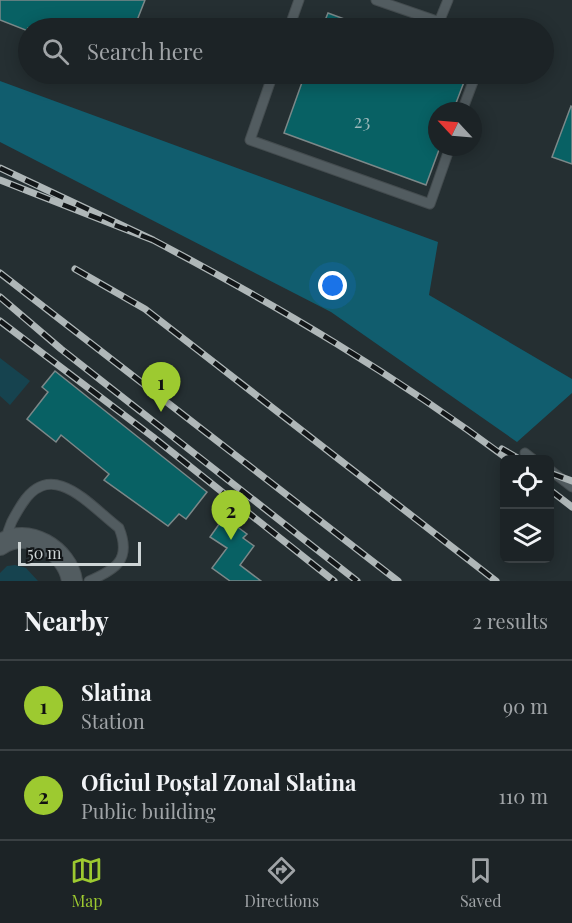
<!DOCTYPE html>
<meta charset="utf-8">
<style>
body{margin:0;font-family:"Playfair Display",serif;background:#292f32;color:#f1f3f6}
.controls{position:absolute;right:18px;bottom:18px;display:grid;overflow:hidden;border-radius:9px;box-shadow:0 3px 15px #0003}
.controls button{width:54px;height:54px;display:grid;place-items:center;padding:0;border:0;border-bottom:2px solid #3a4043;background:#1c2326;color:#f1f3f6;font:30px sans-serif}
.compass{position:absolute;left:428px;top:102px;width:54px;height:54px;border-radius:50%;background:#1c2326;box-shadow:0 3px 15px #0003;rotate:296deg}
.scale{position:absolute;left:18px;bottom:15px;width:123px;box-sizing:border-box;padding-left:6px;border:3px solid #ced5d6;border-top:0;font-size:16px;line-height:21px;white-space:nowrap;color:#ced5d6;-webkit-text-stroke:4px #121618;paint-order:stroke}
.you{position:absolute;left:333px;top:286px;width:21px;height:21px;margin:-15px;border:4px solid #fff;border-radius:50%;background:#1a73e8;box-shadow:0 0 0 9px #1a73e833}
.badge{display:grid;place-items:center;width:39px;height:39px;border-radius:50%;background:#9dca30;color:#111;font-size:20px;font-weight:700}
.pin{position:absolute;translate:-50% -50px;filter:drop-shadow(0 2px 3px #0008)}
.pin::after{content:'';position:absolute;top:32px;width:21px;height:18px;background:inherit;clip-path:polygon(0 0,100% 0,50% 100%)}
.list{margin:0;padding:0;list-style:none}
h2{display:flex;justify-content:space-between;align-items:center;height:78px;margin:0;padding:0 24px;font-size:26px}
h2 small{font-size:20px;font-weight:400;color:#a0a4a7}
.list li{display:grid;grid-template-columns:39px 1fr auto;gap:18px;align-items:center;box-sizing:border-box;height:90px;padding:0 24px;border-top:2px solid #3a4043}
.list b{display:block;font-size:22px;white-space:nowrap}
.list p{margin:0;font-size:20px;white-space:nowrap;color:#a0a4a7}
.list em{font-size:20px;font-style:normal;color:#a0a4a7}
.icon{flex:none;width:33px;height:33px;fill:none;stroke:currentColor;stroke-width:2;stroke-linecap:round;stroke-linejoin:round}
.map{position:relative;flex:none;width:572px;height:581px;overflow:hidden}
.search{position:absolute;background:#1c2326;box-shadow:0 3px 15px #0003;left:18px;right:18px;top:18px;height:66px;display:flex;align-items:center;gap:15px;box-sizing:border-box;padding:0 21px;border-radius:33px;color:#a0a4a7;font-size:22px}
.sheet{height:258px;background:#1c2326}
nav{display:flex;justify-content:space-around;align-items:center;box-sizing:border-box;height:84px;border-top:2px solid #3a4043;background:#1c2326;font-size:16px;color:#a0a4a7}
nav a{display:grid;justify-items:center;gap:3px}
nav .on{color:#9dca30}
.map>svg:first-child{display:block}
.green{fill:#16434f}
.forest{fill:#115d6e}
.building{fill:#086164;stroke:#7c8889;stroke-width:1.5}
.lines{fill:none;stroke-linecap:round;stroke-linejoin:round}
.lane-casing{stroke:#444c4f;stroke-width:11}
.street-casing{stroke:#444c4f;stroke-width:22}
.lane{stroke:#525c60;stroke-width:9}
.street{stroke:#525c60;stroke-width:20}
.rail-casing{stroke:#afb7b8;stroke-width:7}
.rail{stroke:#121618;stroke-width:4.5;stroke-dasharray:14;stroke-linecap:butt}
.labels{text-anchor:middle;stroke-width:6;stroke-linejoin:round;paint-order:stroke}
.number-label{font-size:18px;fill:#9cb8ba}
</style>
<div class="map">
<svg width="572" height="581" viewBox="0 0 572 581">
<rect width="100%" height="100%" fill="#252f32"/>
<path class="green" d="M0,358L30,381L10,405L0,396Z
M15,565L26,568L38,581H0V573L7,566Z"/>
<path class="forest" d="M0,81L438,242L429,295L572,379V393L517,442L331,312L0,142Z"/>
<path class="building" d="M0,0H145L134,28H28V31L0,20Z
M328,13L366,27V28H322Z
M305,74H467L453,111H437V147H440L426,185L284,133Z
M571,106L572,107V164L552,157Z
M55,371L207,492L186,519L179,514L168,526L104,480L109,474L61,435L56,442L27,419L48,392L42,387Z
M224,517L247,534L243,538L254,546L240,565L261,581H230L212,568L227,548L210,537Z"/>
<g class="lines">
<g class="lane-casing">
<path id="lane" d="M376,0L457,28
M439,22L448,0
M289,28L299,0
M273,74L250,140L430,204L450,147
M462,111L476,74
M525,453L534,460
M550,470L572,487
M6,541C8,526 14,517 22,504C52,457 90,506 119,528C132,560 115,570 89,581"/>
</g>
<g class="street-casing">
<path id="street" d="M0,545C27,525 68,551 72,581"/>
</g>
<use href="#lane" class="lane"/>
<use href="#street" class="street"/>
<g class="rail-casing">
<path id="rail" d="M0,168L153,240L0,180
M153,240C278,306 395,375 509,460
M75,269L145,309L496,581
M0,273L398,581
M0,297L61,349L357,581
M0,321L153,437L334,581
M502,449L521,460
M550,473L572,481
M550,490L572,507"/>
</g>
<use href="#rail" class="rail"/>
</g>
<g class="labels">
<g class="number-label">
<text x="362" y="128">23</text>
</g>
</g>
</svg>
<div class="controls">
<button><svg class="icon" aria-label="locate" viewBox="0 0 24 24"><circle cx="12" cy="12" r="6"/><path d="M12 2v4M12 18v4M2 12h4M18 12h4"/></svg></button>
<button><svg class="icon" aria-label="layers" viewBox="0 0 24 24"><path d="M12 4l9 5-9 5-9-5zM3 14l9 5 9-5"/></svg></button>
</div>
<svg class="compass" viewBox="-18 -18 36 36"><path d="M0-13l5 13h-10z" fill="#e53935"/><path d="M0 13l5-13h-10z" fill="#a0a4a7"/></svg>
<div class="scale">50 m</div>
<div class="you"></div>
<div class="pin badge" style="left:161px;top:412px">1</div>
<div class="pin badge" style="left:231px;top:540px">2</div>
<div class="search"><svg class="icon" aria-label="search" viewBox="0 0 24 24"><circle cx="10" cy="10" r="6"/><path d="M15 15l6 6"/></svg>Search here</div>
</div>
<section class="sheet">
<h2>Nearby<small>2 results</small></h2>
<ul class="list">
<li><span class="badge">1</span><div><b>Slatina</b><p>Station</p></div><em>90 m</em></li>
<li><span class="badge">2</span><div><b>Oficiul Poștal Zonal Slatina</b><p>Public building</p></div><em>110 m</em></li>
</ul>
</section>
<nav>
<a class="on"><svg class="icon" aria-label="map" viewBox="0 0 24 24"><path d="M3 6l6-2 6 2 6-2v14l-6 2-6-2-6 2zM9 4v14M15 6v14"/></svg>Map</a>
<a><svg class="icon" aria-label="directions" viewBox="0 0 24 24"><path d="M12 3l9 9-9 9-9-9zM9 14v-3h6M13 9l2 2-2 2"/></svg>Directions</a>
<a><svg class="icon" aria-label="saved" viewBox="0 0 24 24"><path d="M7 4h10v16l-5-4-5 4z"/></svg>Saved</a>
</nav>
